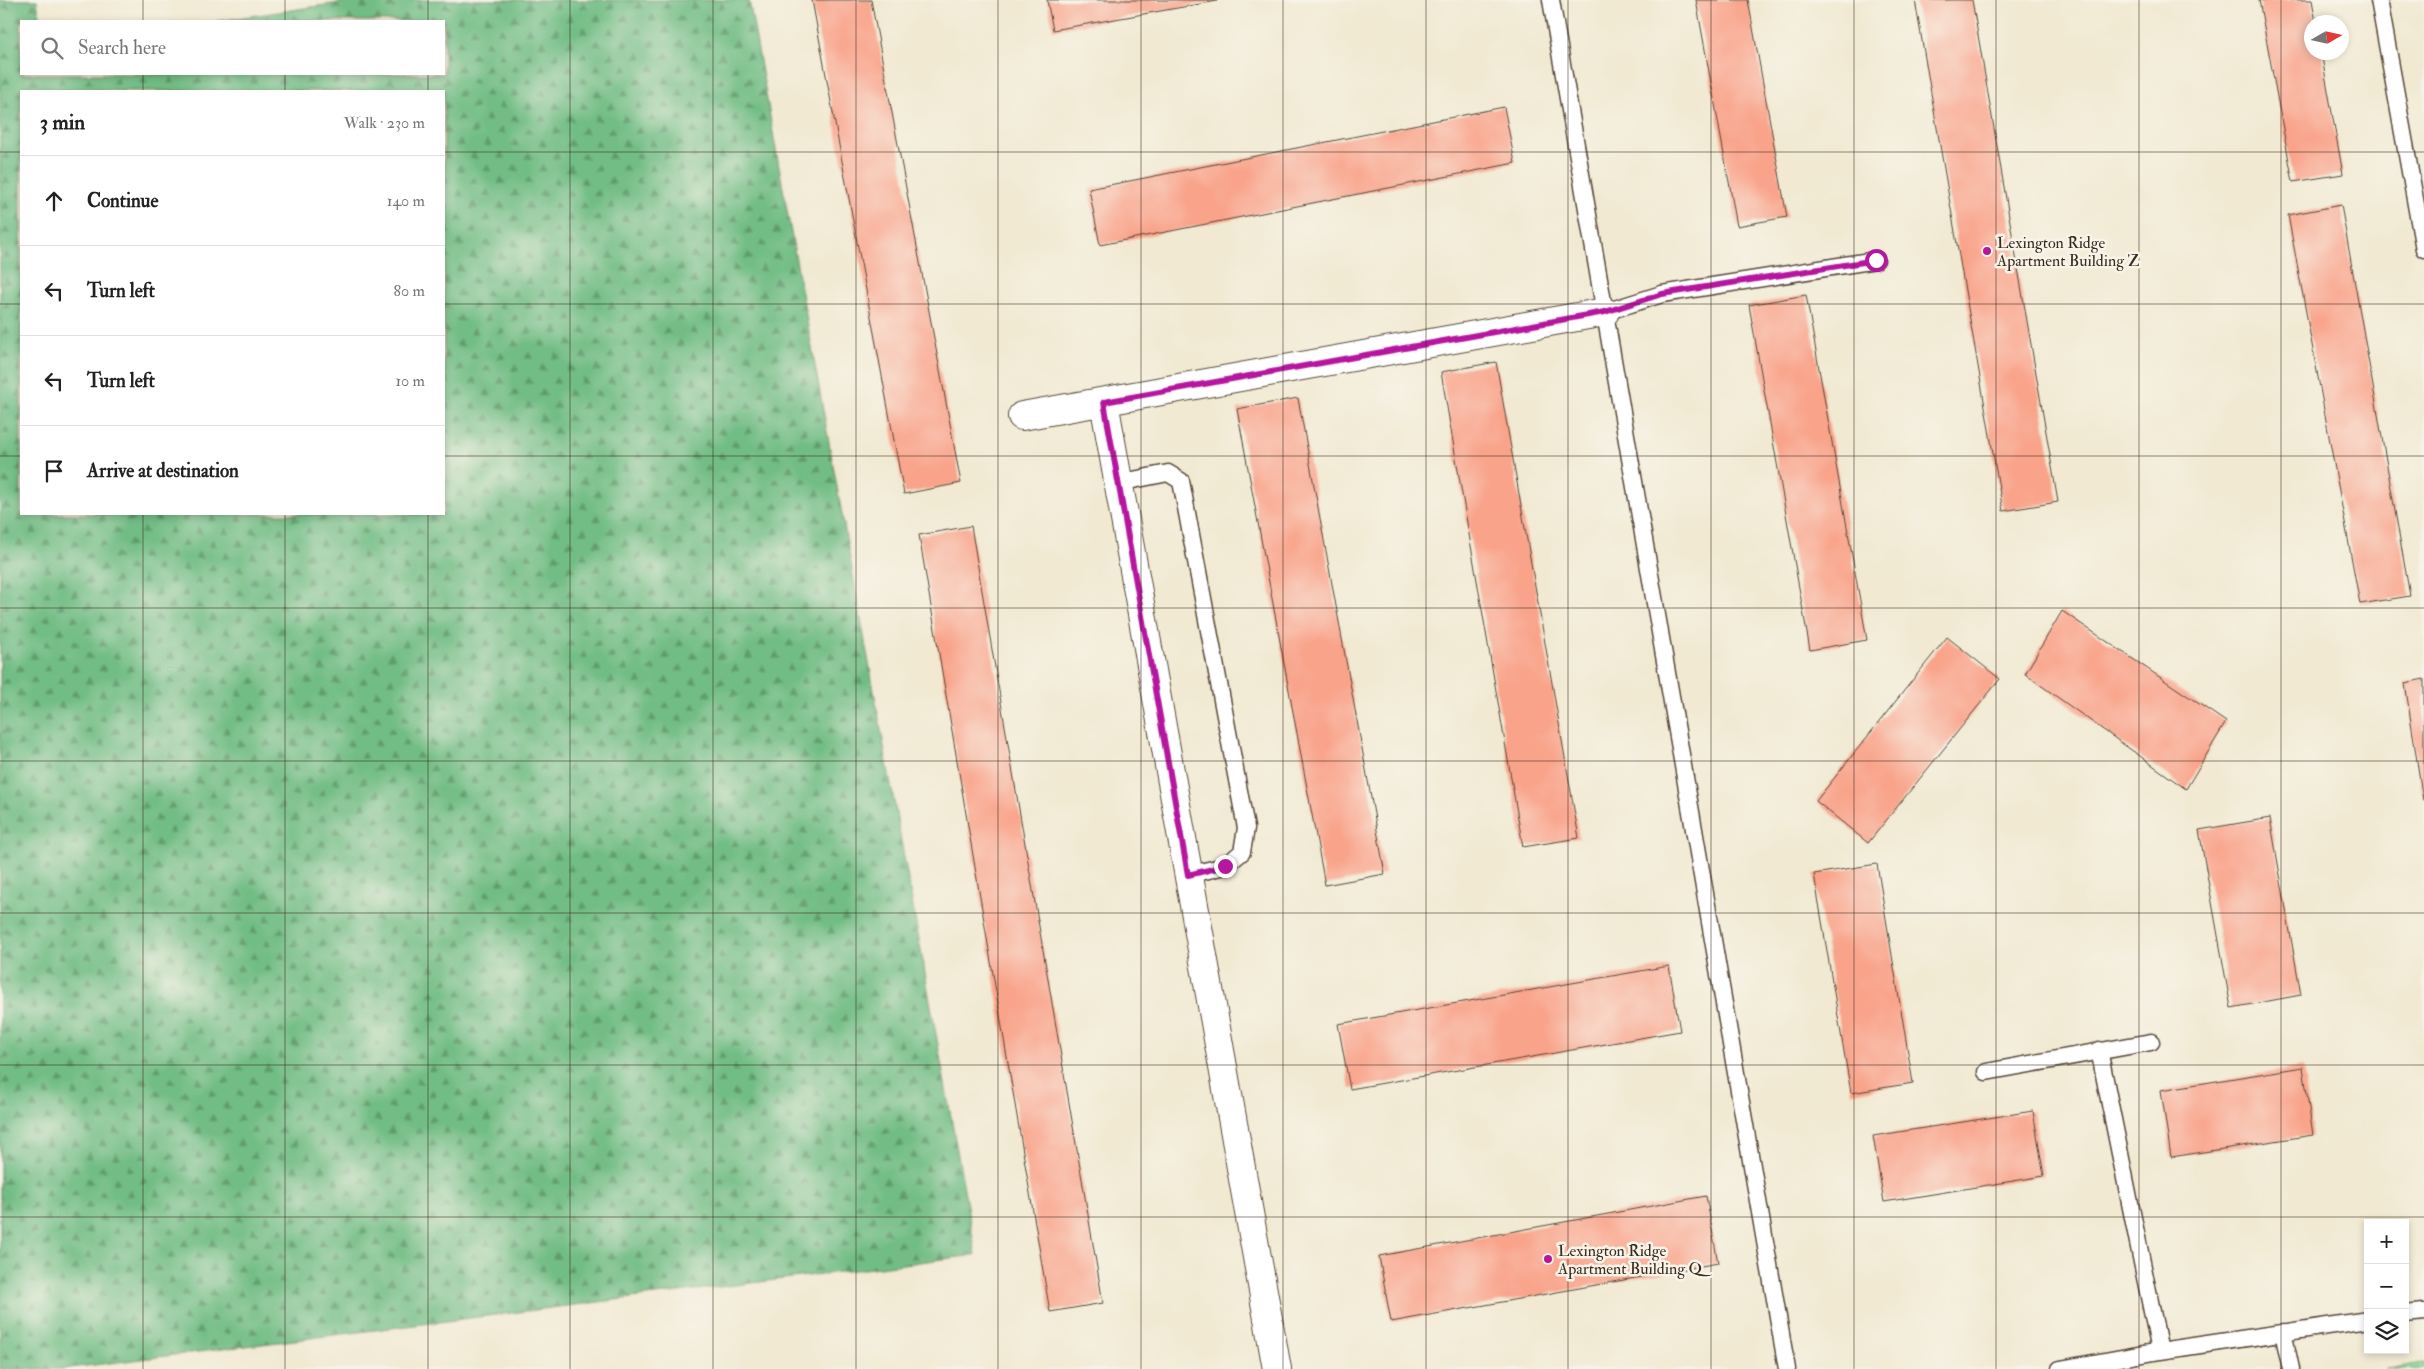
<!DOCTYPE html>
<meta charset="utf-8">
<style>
body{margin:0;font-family:"IM FELL Double Pica",serif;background:#f2f2f2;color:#222}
.controls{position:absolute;right:15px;bottom:15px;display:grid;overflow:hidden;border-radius:0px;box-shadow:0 2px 8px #0003}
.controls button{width:45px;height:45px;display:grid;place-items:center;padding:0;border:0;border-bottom:1px solid #e0e0e0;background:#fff;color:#222;font:25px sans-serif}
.compass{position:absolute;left:2304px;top:15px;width:45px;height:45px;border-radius:50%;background:#fff;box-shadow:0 2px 8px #0003;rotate:81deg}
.stop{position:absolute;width:15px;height:15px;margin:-11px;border:4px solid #b5179e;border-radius:50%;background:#fff}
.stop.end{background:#b5179e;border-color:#fff;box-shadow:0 1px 5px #0008}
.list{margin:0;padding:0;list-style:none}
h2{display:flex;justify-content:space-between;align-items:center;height:65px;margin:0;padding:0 20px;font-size:21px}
h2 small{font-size:16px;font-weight:400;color:#767676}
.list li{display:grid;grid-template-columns:32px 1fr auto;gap:15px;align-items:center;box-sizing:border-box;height:90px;padding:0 20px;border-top:1px solid #e0e0e0}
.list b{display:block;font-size:19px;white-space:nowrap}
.list em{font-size:16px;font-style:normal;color:#767676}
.icon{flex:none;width:28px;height:28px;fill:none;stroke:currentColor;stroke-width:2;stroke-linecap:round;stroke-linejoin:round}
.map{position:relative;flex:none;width:2424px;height:1369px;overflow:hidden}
.search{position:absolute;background:#fff;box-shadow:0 2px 8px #0003;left:20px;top:20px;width:425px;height:55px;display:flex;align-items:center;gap:12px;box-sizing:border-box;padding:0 18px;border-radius:0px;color:#767676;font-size:19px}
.panel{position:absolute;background:#fff;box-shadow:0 2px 8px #0003;left:20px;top:90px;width:425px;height:425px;border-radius:0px}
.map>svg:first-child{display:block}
.forest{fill:url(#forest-firs);stroke:#567452;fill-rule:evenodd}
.garden{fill:#8dde9e;stroke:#64845e}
.building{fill:#f9a38a}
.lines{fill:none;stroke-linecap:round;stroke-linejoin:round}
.service-casing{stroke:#564739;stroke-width:19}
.minor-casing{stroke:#564739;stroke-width:30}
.service{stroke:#fff;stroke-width:16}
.minor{stroke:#fff;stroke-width:28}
.route{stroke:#b5179e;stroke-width:6}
.grid{fill:none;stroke:#3b2a1e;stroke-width:1;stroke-opacity:0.55}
.poi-dot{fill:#b5179e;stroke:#f7f3e8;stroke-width:2}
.labels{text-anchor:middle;stroke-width:5;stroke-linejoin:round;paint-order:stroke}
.poi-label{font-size:16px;fill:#3b2a1e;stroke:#f7f3e8;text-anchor:start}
</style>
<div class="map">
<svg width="2424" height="1369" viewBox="0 0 2424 1369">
<defs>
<pattern id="forest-firs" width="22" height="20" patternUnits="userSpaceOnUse" patternTransform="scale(1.25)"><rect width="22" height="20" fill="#72bd85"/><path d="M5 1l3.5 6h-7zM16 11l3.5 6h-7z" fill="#5f9a6c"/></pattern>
</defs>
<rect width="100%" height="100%" fill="#f7f3e8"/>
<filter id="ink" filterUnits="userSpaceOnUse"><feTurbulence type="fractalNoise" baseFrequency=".02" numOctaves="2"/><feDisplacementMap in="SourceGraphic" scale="10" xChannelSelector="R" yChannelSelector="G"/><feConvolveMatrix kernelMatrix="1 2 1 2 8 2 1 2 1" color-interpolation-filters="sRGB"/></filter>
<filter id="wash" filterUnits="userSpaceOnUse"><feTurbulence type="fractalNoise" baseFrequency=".0096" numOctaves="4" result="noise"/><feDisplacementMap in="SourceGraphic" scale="20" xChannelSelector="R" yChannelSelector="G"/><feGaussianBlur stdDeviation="1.12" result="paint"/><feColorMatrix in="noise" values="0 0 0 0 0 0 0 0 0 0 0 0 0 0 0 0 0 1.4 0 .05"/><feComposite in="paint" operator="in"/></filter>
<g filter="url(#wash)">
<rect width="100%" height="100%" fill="#f1e9d2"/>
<path class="forest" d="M0,0H37L40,21H21V74H444V21H217L359,0H749L976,1255L62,1369H0ZM21,91H444V514H21Z"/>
<path class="garden" d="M2424,1363V1369H2386Z"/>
<g id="blocks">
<path class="building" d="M812,0H871L961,483L904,494Z
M1047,0H1217V1L1053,30Z
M1696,0H1748L1787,217L1737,226Z
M1915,0H1972L2058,502L2003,511Z
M2259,0H2312L2316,22H2312V52H2321L2343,174L2293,182Z
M1504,107L1515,163L1100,245L1089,189Z
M2341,205L2410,596L2360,604L2288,215Z
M1806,295L1867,640L1810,650L1749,305Z
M1496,362L1579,838L1523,847L1441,372Z
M1298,398L1385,874L1325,885L1237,409Z
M971,526L1103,1303L1050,1312L919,535Z
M2062,611L2226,722L2186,789L2025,674Z
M1947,637L2000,679L1868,843L1816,801Z
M2424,679V800H2423L2405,683Z
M2270,818L2301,995L2231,1008L2199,830Z
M1877,864L1913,1083L1851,1093L1814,874Z
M1669,966L1680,1031L1350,1089L1338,1024Z
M2303,1067L2313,1135L2171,1157L2161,1090Z
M2033,1111L2044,1176L1884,1202L1873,1136Z
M1706,1196L1718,1263L1391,1322L1379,1256Z"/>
</g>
</g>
<g filter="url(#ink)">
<use href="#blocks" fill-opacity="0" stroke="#564739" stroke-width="1"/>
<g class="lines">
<g class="service-casing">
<path id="service" d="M1551,0L1787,1369
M2379,0L2424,249
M1605,312L1662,294L1876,260
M1118,483L1168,473L1181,481L1246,828L1242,852L1225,866L1188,875
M2099,1050L2160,1351
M1986,1072L2151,1042
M2405,1314L2424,1312
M2283,1332L2291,1369
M2060,1369L2160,1351L2368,1320"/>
</g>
<g class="minor-casing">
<path id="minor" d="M1104,402L1277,1369
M1022,416L1605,312"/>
</g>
<use href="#service" class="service"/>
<use href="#minor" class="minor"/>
</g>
</g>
<g class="lines" filter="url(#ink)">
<path class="route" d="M1225,866L1188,875L1104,402L1605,312L1662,294L1876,260"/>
</g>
<path class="grid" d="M143,0V21M285,0V21M428,0V21M570,0V1369M713,0V1369M856,0V1369M998,0V1369M1141,0V1369M1283,0V1369M1426,0V1369M1568,0V1369M1711,0V1369M1854,0V1369M1996,0V1369M2139,0V1369M2281,0V1369M143,74V91M285,74V91M428,74V91M0,152H21M444,152H2424M0,304H21M444,304H2424M0,456H21M444,456H2424M143,514V1369M285,514V1369M428,514V1369M0,608H2424M0,761H2424M0,913H2424M0,1065H2424M0,1217H2424"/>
<g class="poi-dot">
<circle cx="1987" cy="251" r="5"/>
<circle cx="1548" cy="1259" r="5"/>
</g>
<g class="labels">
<g class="poi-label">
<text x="1997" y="248">Lexington Ridge<tspan x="1997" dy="18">Apartment Building Z</tspan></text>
<text x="1558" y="1256">Lexington Ridge<tspan x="1558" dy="18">Apartment Building Q</tspan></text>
</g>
</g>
</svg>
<div class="controls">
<button>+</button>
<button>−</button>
<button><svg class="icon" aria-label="layers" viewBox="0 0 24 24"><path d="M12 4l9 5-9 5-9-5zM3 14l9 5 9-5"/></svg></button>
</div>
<svg class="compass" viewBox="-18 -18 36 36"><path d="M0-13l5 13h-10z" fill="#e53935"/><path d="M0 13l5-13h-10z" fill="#767676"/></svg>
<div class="stop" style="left:1876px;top:260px"></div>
<div class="stop end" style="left:1225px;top:866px"></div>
<div class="search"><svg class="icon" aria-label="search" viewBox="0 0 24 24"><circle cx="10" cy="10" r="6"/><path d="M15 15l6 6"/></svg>Search here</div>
<section class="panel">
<h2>3 min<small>Walk · 230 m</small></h2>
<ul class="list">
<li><svg class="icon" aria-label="ahead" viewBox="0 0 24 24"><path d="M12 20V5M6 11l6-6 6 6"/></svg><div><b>Continue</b></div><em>140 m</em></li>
<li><svg class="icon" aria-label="left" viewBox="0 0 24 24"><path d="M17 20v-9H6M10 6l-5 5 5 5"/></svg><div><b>Turn left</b></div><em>80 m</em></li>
<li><svg class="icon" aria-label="left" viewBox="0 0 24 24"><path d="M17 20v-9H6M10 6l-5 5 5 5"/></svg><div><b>Turn left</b></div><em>10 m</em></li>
<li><svg class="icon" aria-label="arrive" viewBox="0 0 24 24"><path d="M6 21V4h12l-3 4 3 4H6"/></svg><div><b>Arrive at destination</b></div></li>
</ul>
</section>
</div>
